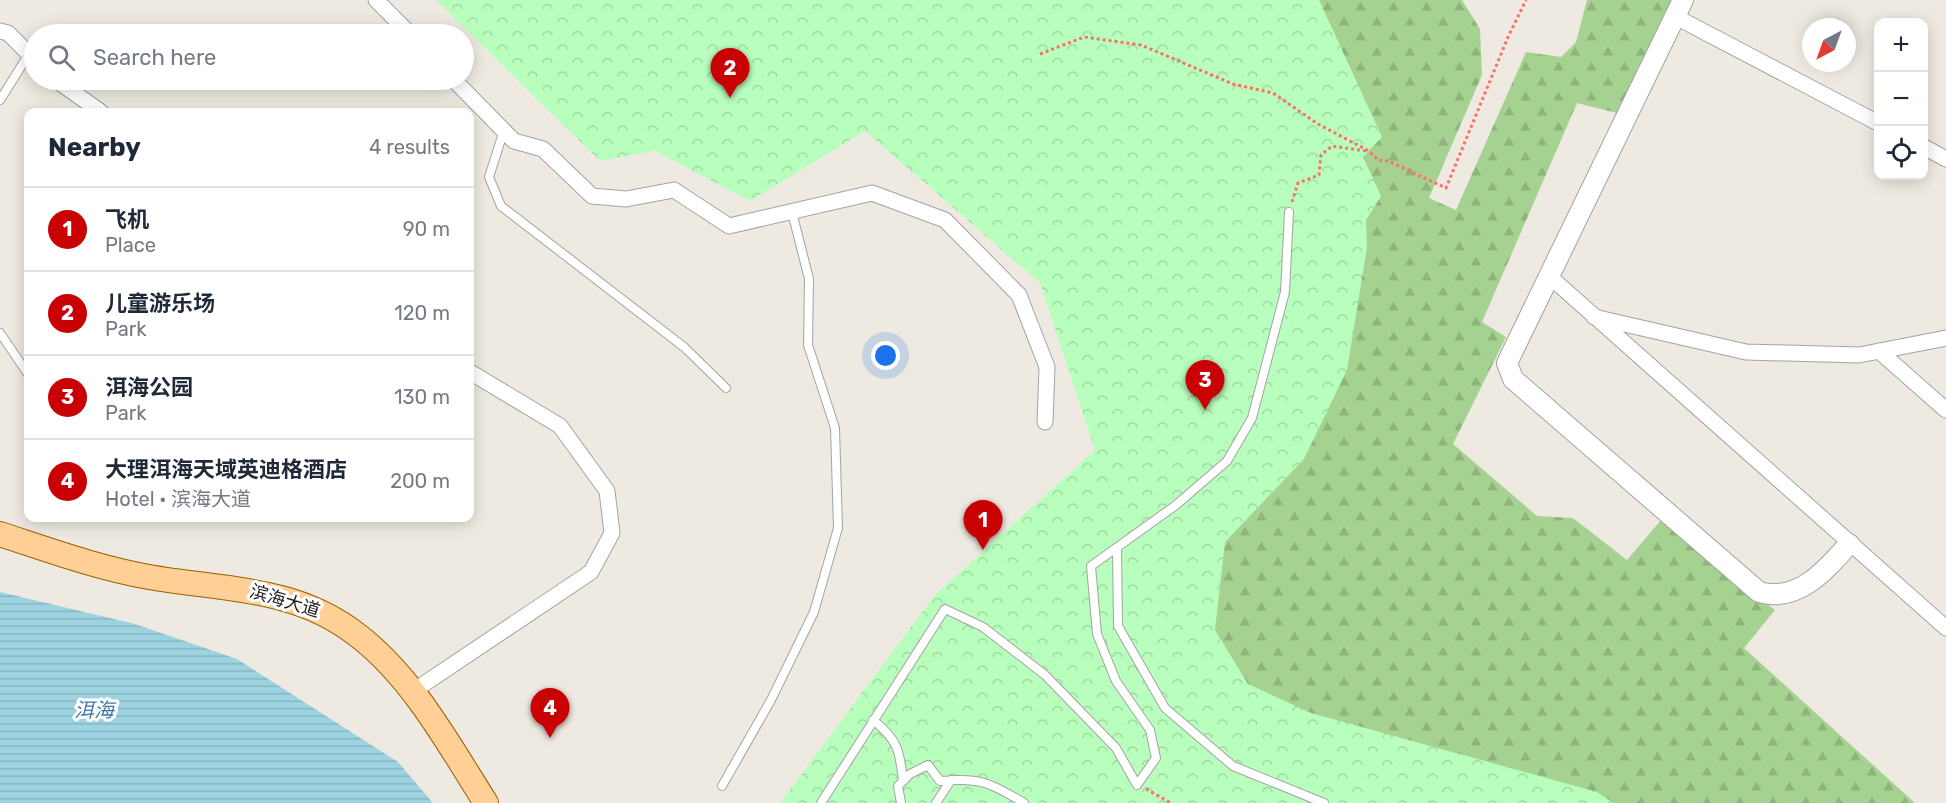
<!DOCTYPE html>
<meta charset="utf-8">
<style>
body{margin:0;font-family:Rubik,"Noto Sans SC",sans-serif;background:#f6f6f7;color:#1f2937}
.controls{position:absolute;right:18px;top:18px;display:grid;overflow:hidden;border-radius:12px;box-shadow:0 3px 15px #0003}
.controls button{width:54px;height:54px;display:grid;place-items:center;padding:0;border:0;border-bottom:2px solid #e0e1e3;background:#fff;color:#1f2937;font:30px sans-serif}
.compass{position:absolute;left:1802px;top:18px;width:54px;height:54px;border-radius:50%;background:#fff;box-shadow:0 3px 15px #0003;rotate:221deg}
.you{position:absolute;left:886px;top:356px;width:21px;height:21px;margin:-15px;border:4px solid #fff;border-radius:50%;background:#1a73e8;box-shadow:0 0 0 9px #1a73e833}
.badge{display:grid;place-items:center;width:39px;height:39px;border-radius:50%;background:#c90004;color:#fff;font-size:20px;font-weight:700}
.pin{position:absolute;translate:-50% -50px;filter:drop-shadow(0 2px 3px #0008)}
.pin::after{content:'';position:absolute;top:32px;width:21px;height:18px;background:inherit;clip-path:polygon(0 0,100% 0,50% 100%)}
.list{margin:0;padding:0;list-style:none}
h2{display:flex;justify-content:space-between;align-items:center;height:78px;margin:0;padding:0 24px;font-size:26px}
h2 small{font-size:20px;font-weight:400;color:#747a83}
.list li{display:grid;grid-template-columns:39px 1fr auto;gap:18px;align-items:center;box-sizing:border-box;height:84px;padding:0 24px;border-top:2px solid #e0e1e3}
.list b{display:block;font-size:22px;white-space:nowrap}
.list p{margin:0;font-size:20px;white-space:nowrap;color:#747a83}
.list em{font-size:20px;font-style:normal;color:#747a83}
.icon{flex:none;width:33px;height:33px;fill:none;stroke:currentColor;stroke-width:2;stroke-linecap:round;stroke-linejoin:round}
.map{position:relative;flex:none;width:1946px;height:803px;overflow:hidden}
.search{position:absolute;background:#fff;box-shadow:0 3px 15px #0003;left:24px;top:24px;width:450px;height:66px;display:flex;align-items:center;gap:15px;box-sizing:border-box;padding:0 21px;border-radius:33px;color:#747a83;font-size:22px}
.panel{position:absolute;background:#fff;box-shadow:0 3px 15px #0003;left:24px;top:108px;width:450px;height:414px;border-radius:12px}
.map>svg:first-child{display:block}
.forest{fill:url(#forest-firs)}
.park{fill:url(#park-crowns)}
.water{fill:url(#water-rules)}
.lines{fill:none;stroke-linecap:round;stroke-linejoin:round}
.service-casing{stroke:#a3a3a3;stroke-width:10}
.minor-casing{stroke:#a3a3a3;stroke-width:17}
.tertiary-casing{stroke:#a3a3a3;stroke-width:22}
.primary-casing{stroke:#956000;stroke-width:26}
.path{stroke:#ff6f62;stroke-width:3;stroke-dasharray:3 3;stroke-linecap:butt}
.service{stroke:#fff;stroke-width:8}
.minor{stroke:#fff;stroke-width:15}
.tertiary{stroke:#fff;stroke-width:20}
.primary{stroke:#ffcf96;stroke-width:24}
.labels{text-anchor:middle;stroke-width:6;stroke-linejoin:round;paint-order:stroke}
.street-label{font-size:18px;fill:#1c1c1c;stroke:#fff}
.water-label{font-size:20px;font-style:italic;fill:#3f78ac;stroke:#fff}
</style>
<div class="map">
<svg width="1946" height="803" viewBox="0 0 1946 803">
<defs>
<pattern id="forest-firs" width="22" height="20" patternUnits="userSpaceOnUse" patternTransform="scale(1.5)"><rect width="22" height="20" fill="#a6d291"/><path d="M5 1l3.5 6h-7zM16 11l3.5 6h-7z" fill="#8eb47c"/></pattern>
<pattern id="park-crowns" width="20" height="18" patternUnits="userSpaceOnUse" patternTransform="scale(1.5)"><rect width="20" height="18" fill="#b8febd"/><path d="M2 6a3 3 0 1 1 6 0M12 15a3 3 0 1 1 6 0" fill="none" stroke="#9ed9a2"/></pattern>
<pattern id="water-rules" width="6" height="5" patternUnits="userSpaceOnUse" patternTransform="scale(1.5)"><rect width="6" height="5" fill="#9dd3e1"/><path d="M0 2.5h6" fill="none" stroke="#87b5c0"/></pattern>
</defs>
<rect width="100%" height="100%" fill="#efeae1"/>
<path class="forest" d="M1174,0H1462L1480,29L1482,75L1429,198L1456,210L1526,52L1561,57L1576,42L1587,0H1674L1617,113L1577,103L1482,322L1506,337L1453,444L1537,516L1573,518L1627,560L1661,520L1775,610L1744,648L1915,803H1367L1213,731Z"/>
<path class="park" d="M436,0H1319L1382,137L1363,157L1381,196L1366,220L1367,247L1347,370L1304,459L1225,542L1215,630L1248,684L1311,713L1597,792L1613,803H780L934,596L1095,450L1040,283L865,131L750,201L655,151L600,161Z"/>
<path class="water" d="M0,592L135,624L237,659L398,762L433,803H0Z"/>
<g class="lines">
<g class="service-casing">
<path id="service" d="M0,100L29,54
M504,130L489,177L501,206L684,347L726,388
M0,333L28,374
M1117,548L1118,626L1165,708L1233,766L1324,803
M873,720C897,739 900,750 903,781
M722,786L771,700L814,612L838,528L835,428L808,345L809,279L792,212
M821,803L945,609L983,627L1045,675L1116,748L1137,785L1156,758L1150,730L1116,681L1097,634L1091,566L1176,505L1227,461L1252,418L1285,292L1289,212
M901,803L898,786L910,774L928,765L940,781C980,777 991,783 1024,803
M936,803L951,780"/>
</g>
<g class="minor-casing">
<path id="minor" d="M376,0L410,34
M1676,17L1878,123
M0,31L8,33L34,59
M56,80L101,112
M454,80L514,141L543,149L592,196L626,199L674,190L729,226L872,193L945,220L1019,295L1047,367L1045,422
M1924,147L1946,159
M1548,275L1946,628
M1594,317L1746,352L1859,355L1946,338
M1879,351L1946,410
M412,692L591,572L612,533L607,491L560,426L470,372"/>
</g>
<g class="tertiary-casing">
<path id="tertiary" d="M1683,0L1507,363L1513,379L1759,592C1798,603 1826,570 1849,544"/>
</g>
<g class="primary-casing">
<path id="primary" d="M0,534C49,550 98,568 149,577C221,590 294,586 356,634C412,676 449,745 486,803"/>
</g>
<path class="path" d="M1040,54L1084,37L1141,45L1233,84L1273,93L1318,124L1369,151L1378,160L1388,161L1446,188L1508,37L1526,0
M1292,202L1298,183L1319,175L1321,155L1332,146L1366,151
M1146,789L1171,803"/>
<use href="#service" class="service"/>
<use href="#minor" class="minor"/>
<use href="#tertiary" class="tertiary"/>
<use href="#primary" class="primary"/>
</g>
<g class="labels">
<g class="street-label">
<text transform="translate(285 601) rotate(17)" y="6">滨海大道</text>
</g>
<g class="water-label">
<text x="94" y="717">洱海</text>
</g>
</g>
</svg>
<div class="controls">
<button>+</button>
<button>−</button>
<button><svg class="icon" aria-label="locate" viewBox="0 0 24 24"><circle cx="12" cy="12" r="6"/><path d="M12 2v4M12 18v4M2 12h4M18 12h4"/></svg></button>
</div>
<svg class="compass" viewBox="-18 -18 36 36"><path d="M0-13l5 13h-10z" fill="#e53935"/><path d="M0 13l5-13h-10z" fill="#747a83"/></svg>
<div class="you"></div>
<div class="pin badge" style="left:983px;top:550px">1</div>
<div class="pin badge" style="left:730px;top:98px">2</div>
<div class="pin badge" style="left:1205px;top:410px">3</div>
<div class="pin badge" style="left:550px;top:738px">4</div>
<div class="search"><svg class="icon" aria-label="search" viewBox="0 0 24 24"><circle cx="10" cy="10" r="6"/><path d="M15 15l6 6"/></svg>Search here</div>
<section class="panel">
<h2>Nearby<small>4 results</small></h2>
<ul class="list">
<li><span class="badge">1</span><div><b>飞机</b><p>Place</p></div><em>90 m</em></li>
<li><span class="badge">2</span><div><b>儿童游乐场</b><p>Park</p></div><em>120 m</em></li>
<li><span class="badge">3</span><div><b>洱海公园</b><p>Park</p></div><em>130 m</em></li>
<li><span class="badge">4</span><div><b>大理洱海天域英迪格酒店</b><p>Hotel · 滨海大道</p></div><em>200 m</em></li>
</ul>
</section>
</div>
